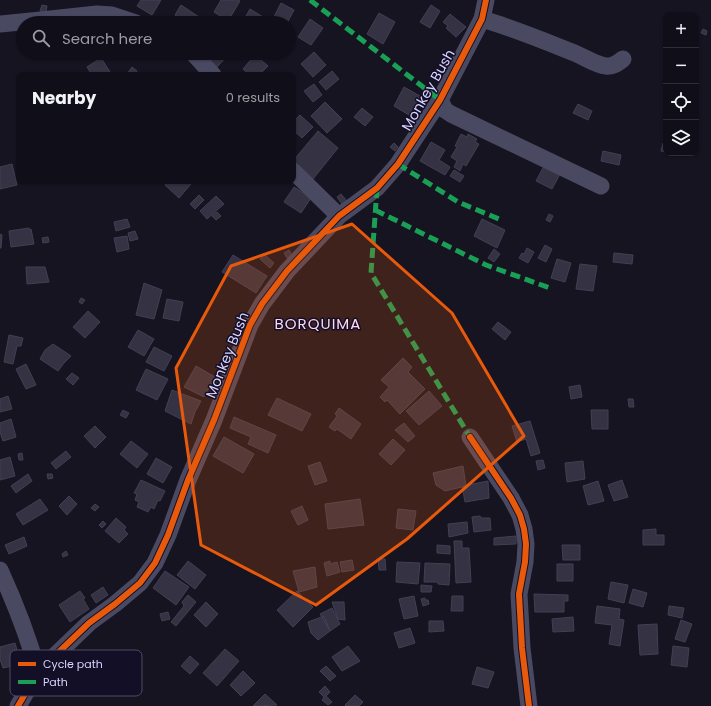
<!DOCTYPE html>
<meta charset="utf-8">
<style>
body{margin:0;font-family:Poppins,sans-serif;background:#191822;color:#f1f3f6}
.controls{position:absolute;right:12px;top:12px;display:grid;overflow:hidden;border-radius:8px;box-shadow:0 1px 3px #0004}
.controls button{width:36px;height:36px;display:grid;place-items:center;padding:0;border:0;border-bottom:1px solid #302f38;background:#100f19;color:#f1f3f6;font:20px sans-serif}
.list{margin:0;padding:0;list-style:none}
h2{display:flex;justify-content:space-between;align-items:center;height:52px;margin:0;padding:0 16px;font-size:17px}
h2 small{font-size:13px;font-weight:400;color:#9c9ca2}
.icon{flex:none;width:22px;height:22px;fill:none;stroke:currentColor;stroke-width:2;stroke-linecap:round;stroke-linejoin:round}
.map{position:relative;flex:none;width:711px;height:706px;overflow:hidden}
.search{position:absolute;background:#100f19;box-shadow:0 1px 3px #0004;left:16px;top:16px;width:280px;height:44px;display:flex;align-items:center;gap:10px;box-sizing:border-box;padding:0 14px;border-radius:22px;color:#9c9ca2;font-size:15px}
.panel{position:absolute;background:#100f19;box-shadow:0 1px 3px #0004;left:16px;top:72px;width:280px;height:112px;border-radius:8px}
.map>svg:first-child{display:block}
.building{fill:#343243;stroke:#433f54}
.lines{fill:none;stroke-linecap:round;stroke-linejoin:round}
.minor{stroke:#4a4962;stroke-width:17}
.quiet{stroke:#1a9f57;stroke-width:5;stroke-dasharray:10 5;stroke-linecap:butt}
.cycleway-casing{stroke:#130f26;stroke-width:8}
.cycleway{stroke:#e8590c;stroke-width:6}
.marked{fill:#e8590c;fill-opacity:0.2;stroke:#e8590c;stroke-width:3;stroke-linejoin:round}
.labels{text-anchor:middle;stroke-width:3;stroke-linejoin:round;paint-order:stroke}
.street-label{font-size:14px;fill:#d9d4ff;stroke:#130f26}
.neighbourhood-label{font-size:15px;letter-spacing:1px;fill:#ffd6f0;stroke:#130f26}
.key{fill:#130f26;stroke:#4e4a67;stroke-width:1}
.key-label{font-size:11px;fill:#d9d4ff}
</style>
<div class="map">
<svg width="711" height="706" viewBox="0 0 711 706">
<rect width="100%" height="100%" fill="#161421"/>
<path class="building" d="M141,0H161L152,15L137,6Z
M221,0H238L240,1L228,21L214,12Z
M281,3L294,10L287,23H285L274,17Z
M42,5L47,6L46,12L40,11Z
M181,5L199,17L195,23H188L175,15Z
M431,5L440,11L430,28L420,22Z
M250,9L273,23H242Z
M379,13L395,22L383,44L367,34Z
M450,14L466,27L456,37L446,28L448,26L443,22Z
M310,19L323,28L311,45L298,37Z
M703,29L707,31L706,35L701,33Z
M314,52L326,65L313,77L301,64Z
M208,53H230L216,68L204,57Z
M255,55L268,66L259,75H250L243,69Z
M101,58L112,75H92L87,67Z
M132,67L137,71L134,75H128L127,74Z
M332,71L339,79L326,90L319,82Z
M314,84L322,95L313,102L304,91Z
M404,87L420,96L409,115L394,106Z
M325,102L342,119L327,133L311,116Z
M578,104L592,111L588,120L573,113Z
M362,108L373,117L365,126L354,117Z
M300,115L313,127L302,138L293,130V122Z
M318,131L338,148L313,179L293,161Z
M461,134L467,137L468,134L477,139L475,142L479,144L466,166L463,164L460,171L454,167L457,161L451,157L457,147L455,146Z
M431,142L445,150L439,160L450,167L445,175L420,161Z
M394,143L398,147L395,151L390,147Z
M663,143L666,144V152L661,151Z
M603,151L621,155L619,165L601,161Z
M12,164L17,185L0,189V167Z
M544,166L560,174L552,189L536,181Z
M454,170L464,176L460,182L450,176Z
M169,181H187L191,184L179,198L165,185Z
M294,187L311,198L301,213L284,202Z
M341,194L347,201L342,204L337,197Z
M199,195L204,200L195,209L190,204Z
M216,196L224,204L207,219L200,211Z
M217,212L221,216L216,220L212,216Z
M549,214L553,216L550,222L546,220Z
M127,219L130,227L116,231L114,222Z
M482,219L505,230L497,248L474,236Z
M29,228V230L31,229L34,244L11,247L9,231Z
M135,231L138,239L130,241L128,233Z
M0,234L2,235L1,248H0Z
M127,236L129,249L117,252L114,238Z
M48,237L49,242L43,243L42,238Z
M545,245L552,249L546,262L538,258Z
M527,248L534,252L528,263L519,258L522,253L524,254Z
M494,249L500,254L494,262L488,258Z
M289,250L292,255L287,258L284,253Z
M614,253L633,255L632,264L613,262Z
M264,254L274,263L270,268L260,259Z
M233,255L267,276L256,293L222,272Z
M557,259L571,263L565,282L551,278Z
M580,264L597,266L593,291L576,289Z
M26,267H45L49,282L27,284Z
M144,283L162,290L154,319L136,315Z
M81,298L85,300L82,304L79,302Z
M167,299L183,302L179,321L163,318Z
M88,311L100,322L85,338L73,327Z
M498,322L511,332L505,340L492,329Z
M138,330L154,339L144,356L128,347Z
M9,335L23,338L21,346H17L13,364L4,362Z
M53,344L71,356L64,363L58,371L40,359L45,350Z
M154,347L172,356L164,371L146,362Z
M403,358L412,367L408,372L425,389L400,414L387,400L385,402L380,397L389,387L381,380Z
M26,364L36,385L26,389L16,369Z
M196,366L215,377L204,397L184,387Z
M146,369L168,379L157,400L136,390Z
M72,373L79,378L73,385L66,379Z
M580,385L582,397L571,399L569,387Z
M172,390L201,401L195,412L191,424L165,411Z
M429,391L442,406L419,425L406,411Z
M8,396L12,409L0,412V399Z
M277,398L311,414L302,431L268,415Z
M628,399H633L634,407H629Z
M339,408L361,424L351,439L337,429L335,431L329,427L337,416L335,414Z
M123,410L129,413L126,418L120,415Z
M591,410H608V429H592Z
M234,417L276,435L268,453L248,444L251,437L230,428Z
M11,419L16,437L3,441L0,432V423Z
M530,421L540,453L531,456L526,439L517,442L512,426Z
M404,423L415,436L408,442L395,430Z
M95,426L106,437L95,448L84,436Z
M224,437L254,454L243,473L213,456Z
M393,439L405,450L391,465L379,454Z
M131,441L148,454L137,468L120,454Z
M66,451L71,457L56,469L51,463Z
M22,453L23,460H19L18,454Z
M10,457L15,476L0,480V460Z
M156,458L172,467L163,483L147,474Z
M543,460L545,468L538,470L536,461Z
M583,461L585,479L567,482L565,463Z
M320,462L327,481L315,485L308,466Z
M463,466L466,486L445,491L436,485L433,473Z
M28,474L32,481L16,493L11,486Z
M47,474H52L53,478L48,479Z
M141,480L165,491L160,501L158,500L154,509L151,507L148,512L137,507L139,502L135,500L137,494L134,493Z
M622,480L628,497L614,501L608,485Z
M488,481L489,498L465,502L462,486Z
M598,481L604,501L588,505L583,486Z
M69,496L77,504L67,515L59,506Z
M40,499L48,510L23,525L16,514Z
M360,499L364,525L328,529L325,504Z
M95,504L99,507L95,511L91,508Z
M302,506L308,520L298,525L291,511Z
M398,509L416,511L413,530L396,528Z
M480,516L481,518H490L491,530L474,532L472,517Z
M116,518L126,527L124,530L128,534L119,543L105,531Z
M103,521L106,524L102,528L99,525Z
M467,522L468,533L449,537L448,524Z
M656,529V535H664V545H643V530Z
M516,536V544L494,545V538Z
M24,537L27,546L9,554L5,545Z
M454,541H462V548H469L471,582L456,583Z
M437,545L450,546V554L437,553Z
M562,545H580V560H563Z
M66,551L68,555L63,557L62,554Z
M378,559H385L386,570H379Z
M352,560L354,570L342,572L340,562Z
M188,561L206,575L195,589L177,575Z
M330,561V564L337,562L340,572L327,576L324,563Z
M397,562L420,563L418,584L396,582Z
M425,563L450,564L449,585L438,584V582H424Z
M557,564H573V581H557Z
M315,567L317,587L299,592L293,571Z
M165,571L189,587L176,605L153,588Z
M611,582L628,585L624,603L608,599Z
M421,585L432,586L431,592H421Z
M103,587L108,595L96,603L91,595Z
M633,589L647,593L643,607L629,603Z
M80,591L85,598L83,599L89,609L70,622L59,605Z
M297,591L313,607L293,627L277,610Z
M534,594L568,595V601H564V612H535Z
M188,595L196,602L176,626L171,622L184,606L182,602Z
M414,596L418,616L404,619L399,599Z
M452,596H463V611H451Z
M425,598V600H428L429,604L423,606L421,599Z
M206,602L218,614L206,627L194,615Z
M332,602H344L345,620L338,619Z
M597,606L620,609L619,619L624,620L620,646L609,644L612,625L595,623Z
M669,606L684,608L682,618L668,615Z
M332,608L340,624L330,631L320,614Z
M168,612L170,619L162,621L160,614Z
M324,616L330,631L318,640L311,633L308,622Z
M573,617L574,631L553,632L552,619Z
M681,620L692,624L685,642L675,639Z
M429,621H443L444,631L429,632Z
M657,624L658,654L640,655L638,625Z
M410,628L415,643L399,648L394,633Z
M15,643L21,664L3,668L0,659V647Z
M348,646L360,661L342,671L332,657Z
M673,646L689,648L687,667L671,665Z
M225,649L239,661L217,686L203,673Z
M190,656L199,664L190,674L181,666Z
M326,666L336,676L330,681L320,671Z
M477,667L494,672L488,688L472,684Z
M243,671L255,683L241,696L230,685Z
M325,686L330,692L326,696L332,702L328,705L322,700L324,697L319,692Z
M265,694L277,705L253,706Z
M355,695L363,702L359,706H346L345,705Z"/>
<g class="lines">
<path class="minor" d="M482,19C513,28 542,40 572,52C583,56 595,65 606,66C613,67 618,63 623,59
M0,24L41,20L97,14L112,15L136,23
M193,53L213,75
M440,100L445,110L451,114L601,186
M293,171L339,216
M470,437L511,498L520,515L524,529L526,544L525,562L519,594L522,648L529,706
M0,570C15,603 28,636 38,672
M18,706L38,672L89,623L115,604L140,583L155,563L168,535L188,480L214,420L250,325L262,304L287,271L339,216L377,188L398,164L440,100L482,19L486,0"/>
<path class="quiet" d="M310,0L440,100
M398,164L458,202L499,219
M377,188L371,273L470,437
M375,210L486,265L550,288"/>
<g class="cycleway-casing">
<path id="cycleway" d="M470,437L511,498L520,515L524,529L526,544L525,562L519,594L522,648L529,706
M18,706L38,672L89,623L115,604L140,583L155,563L168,535L188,480L214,420L250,325L262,304L287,271L339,216L377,188L398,164L440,100L482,19L486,0"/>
</g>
<use href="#cycleway" class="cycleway"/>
</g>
<path class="marked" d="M352,224L452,313L524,436L407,539L316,605L201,545L176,368L231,266Z"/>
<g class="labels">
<g class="street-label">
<text transform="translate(428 90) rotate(-60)" y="5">Monkey Bush</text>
<text transform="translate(227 355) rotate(-68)" y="5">Monkey Bush</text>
</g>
<g class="neighbourhood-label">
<text x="318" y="329">BORQUIMA</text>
</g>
</g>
<rect x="10" y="650" width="132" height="46" rx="6" class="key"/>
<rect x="18" y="662" width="18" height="4" fill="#e8590c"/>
<rect x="18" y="680" width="18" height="4" fill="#1a9f57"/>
<g class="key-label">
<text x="43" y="668">Cycle path</text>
<text x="43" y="686">Path</text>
</g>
</svg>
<div class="controls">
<button>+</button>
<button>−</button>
<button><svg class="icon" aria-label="locate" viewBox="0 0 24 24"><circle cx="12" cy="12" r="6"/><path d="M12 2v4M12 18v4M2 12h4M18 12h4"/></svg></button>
<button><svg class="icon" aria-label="layers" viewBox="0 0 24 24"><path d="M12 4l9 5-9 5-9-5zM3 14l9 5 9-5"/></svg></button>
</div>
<div class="search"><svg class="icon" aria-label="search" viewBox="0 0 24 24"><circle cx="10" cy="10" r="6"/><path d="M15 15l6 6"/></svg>Search here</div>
<section class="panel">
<h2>Nearby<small>0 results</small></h2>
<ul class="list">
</ul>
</section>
</div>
